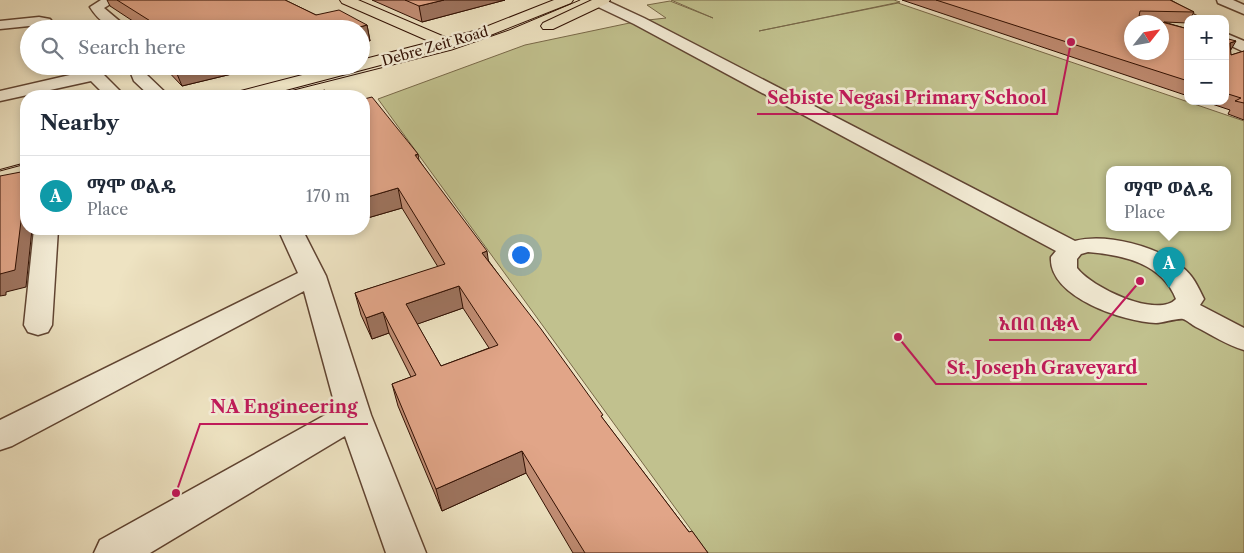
<!DOCTYPE html>
<meta charset="utf-8">
<style>
body{margin:0;font-family:"Libre Caslon Text","Noto Serif Ethiopic",serif;background:#f2f2f3;color:#1f2937}
.controls{position:absolute;right:15px;top:15px;display:grid;overflow:hidden;border-radius:10px;box-shadow:0 2px 8px #0003}
.controls button{width:45px;height:45px;display:grid;place-items:center;padding:0;border:0;border-bottom:1px solid #e0e1e3;background:#fff;color:#1f2937;font:25px sans-serif}
.compass{position:absolute;left:1124px;top:15px;width:45px;height:45px;border-radius:50%;background:#fff;box-shadow:0 2px 8px #0003;rotate:59deg}
.you{position:absolute;left:520px;top:254px;width:18px;height:18px;margin:-12px;border:4px solid #fff;border-radius:50%;background:#1a73e8;box-shadow:0 0 0 8px #1a73e833}
.badge{display:grid;place-items:center;width:32px;height:32px;border-radius:50%;background:#2563eb;color:#fff;font-size:16px;font-weight:700}
.pin{position:absolute;translate:-50% -41px;filter:drop-shadow(0 1px 2px #0008)}
.pin::after{content:'';position:absolute;top:26px;width:18px;height:15px;background:inherit;clip-path:polygon(0 0,100% 0,50% 100%)}
.popup{position:absolute;left:1106px;top:166px;width:125px;height:65px;box-sizing:border-box;display:grid;place-content:center;border-radius:10px;background:#fff;filter:drop-shadow(0 1px 4px #0005);font-size:16px;white-space:nowrap;color:#747a83}
.popup b{font-size:19px;color:#1f2937}
.popup::after{content:'';position:absolute;left:50%;top:100%;margin-left:-10px;border:10px solid transparent;border-top-color:#fff}
.list{margin:0;padding:0;list-style:none}
h2{display:flex;justify-content:space-between;align-items:center;height:65px;margin:0;padding:0 20px;font-size:21px}
h2 small{font-size:16px;font-weight:400;color:#747a83}
.list li{display:grid;grid-template-columns:32px 1fr auto;gap:15px;align-items:center;box-sizing:border-box;height:80px;padding:0 20px;border-top:1px solid #e0e1e3}
.list b{display:block;font-size:19px;white-space:nowrap}
.list p{margin:0;font-size:16px;white-space:nowrap;color:#747a83}
.list em{font-size:16px;font-style:normal;color:#747a83}
.icon{flex:none;width:28px;height:28px;fill:none;stroke:currentColor;stroke-width:2;stroke-linecap:round;stroke-linejoin:round}
.map{position:relative;flex:none;width:1244px;height:553px;overflow:hidden}
.search{position:absolute;background:#fff;box-shadow:0 2px 8px #0003;left:20px;top:20px;width:350px;height:55px;display:flex;align-items:center;gap:12px;box-sizing:border-box;padding:0 18px;border-radius:28px;color:#747a83;font-size:19px}
.panel{position:absolute;background:#fff;box-shadow:0 2px 8px #0003;left:20px;top:90px;width:350px;height:145px;border-radius:20px}
.map>svg:first-child{display:block}
.green{fill:#c1c18e;stroke:#786848;fill-rule:evenodd}
.lines{fill:none;stroke-linecap:round;stroke-linejoin:round}
.minor-casing{stroke:#604432;stroke-width:3}
.major-casing{stroke:#300f02;stroke-width:2}
.minor{fill:#f4edd7;fill-rule:evenodd}
.major{fill:#eee3c2;fill-rule:evenodd}
.tram{stroke:#300f02;stroke-width:1}
.wall{fill:#c28e75;stroke:#300f02;fill-rule:evenodd}
.shaded-wall{fill:#9e745f;stroke:#300f02}
.building{fill:#e1a588;stroke:#300f02;fill-rule:evenodd}
.labels{text-anchor:middle;stroke-width:5;stroke-linejoin:round;paint-order:stroke}
.far-street-label{font-size:14px;fill:#300f02;stroke:#f4edd7}
.leader{fill:none;stroke:#c2185b;stroke-width:2}
.callout-dot{fill:#c2185b;stroke:#f4edd7;stroke-width:2}
.callout-label{font-size:18px;text-anchor:middle;font-weight:bold;fill:#c2185b;stroke:#f4edd7;stroke-width:5;stroke-linejoin:round;paint-order:stroke}
</style>
<div class="map">
<svg width="1244" height="553" viewBox="0 0 1244 553">
<rect width="100%" height="100%" fill="#eee3c2"/>
<filter id="stains"><feTurbulence type="fractalNoise" baseFrequency=".004" numOctaves="4"/><feColorMatrix values="0 0 0 0 .2 0 0 0 0 .09 0 0 0 0 .02 0 0 0 .5 -.17"/></filter>
<radialGradient id="worn" r=".72"><stop offset=".6" stop-color="#630" stop-opacity="0"/><stop offset="1" stop-color="#630" stop-opacity=".3"/></radialGradient>
<path class="green" d="M671,0H894L900,2L759,31L898,3L1244,121V553H708L378,99L525,45L639,21L666,18L647,5L670,1L713,18ZM1110,169H1228V227H1110Z"/>
<g class="lines">
<g class="minor-casing">
<path id="minor" d="M101,0H117L104,8L129,29C111,29 100,23 90,7Z
M594,0H605L644,18L1075,241C1106,233 1157,246 1182,267C1193,275 1198,287 1204,299L1200,305L1244,328V350C1227,345 1212,335 1196,327C1192,325 1187,320 1183,319C1177,318 1163,323 1156,323C1124,322 1048,297 1051,257L1056,251L634,24L594,5L593,2ZM1088,252C1123,255 1162,263 1176,299C1157,319 1091,287 1077,268V259L1081,254Z
M1154,0H1169L1201,19H1188V21Z
M1217,0H1233L1244,5V14L1218,3Z
M39,17L50,19L58,29H43L39,25L0,29V21Z
M1225,33L1244,41V52L1225,43Z
M78,66H95L125,96H106L91,81L0,101V91L83,72Z
M128,66H144L147,75L169,96H150L134,81Z
M34,229H58L52,325L48,332L38,335L28,332L24,325Z
M278,229H302L326,276L371,415L426,553H386L345,436L150,553H94L100,540L336,409L304,291L12,446L0,450V420L298,273Z"/>
</g>
<g class="major-casing">
<path id="major" d="M340,0H358L447,38L478,30L554,0H573L571,3L488,36L455,45L454,47L445,48L263,96H234L237,92L337,66H361V60L431,42L342,3Z
M592,0H610L608,3L553,29H543L541,26L543,23Z
M26,163V177L0,184V170Z"/>
</g>
<use href="#minor" class="minor"/>
<use href="#major" class="major"/>
<path class="tram" d="M270,96L452,50L509,30L580,0
M0,171L26,164"/>
</g>
<path class="wall" d="M107,0H285L316,15L367,25L370,41L361,29H145L110,6Z
M372,0H505L422,22Z
M902,0H1170L1194,12L1190,19H1188V23L1164,22L1188,29V96Z
M1225,38L1230,51L1231,55L1244,51V120L1228,114L1230,110L1203,101H1225Z
M163,66H265L182,86Z
M418,154L419,160L488,260L603,419L689,532L708,553H573L526,473L442,511L398,406L392,384L411,377L389,333L372,339L361,315L355,293L438,267L402,208L364,219ZM463,308L489,348L441,366L417,324Z"/>
<path class="shaded-wall" d="M444,0H505L422,22L419,6Z
M367,25L370,41L361,43V29H352Z
M1236,41L1229,53L1230,43Z
M187,66H265L182,86L175,69Z
M398,188L402,208L364,219V198Z
M26,212V229H32L26,287L6,292V295L0,296V274L22,213Z
M487,251L490,272L482,253Z
M459,286L463,308L412,326L406,304Z
M383,312L389,333L372,339L366,318Z
M522,451L526,473L442,511L436,489Z"/>
<path class="building" d="M117,0H285L316,15L339,10L367,25L352,29H163Z
M405,0H444L419,6Z
M936,0H1170L1194,12L1140,11L1139,16L1188,29V81ZM1132,22H1162V52H1132Z
M1225,38L1236,41L1230,43L1231,55L1244,51V103L1235,101L1241,98L1225,93Z
M172,66H187L175,69Z
M325,90L330,96H298Z
M372,97L418,154L415,155L487,251L482,253L541,329L603,415L601,416L689,532L692,531L708,553H585L522,451L436,489L392,384L416,375L383,312L366,318L355,293L445,264L398,188L364,198V99ZM459,286L498,345L441,366L406,304Z
M26,171V212L22,213L15,270L0,274V176Z"/>
<g class="labels">
<g class="far-street-label">
<text transform="translate(435 46) rotate(-16)" y="5">Debre Zeit Road</text>
</g>
</g>
<path class="leader" d="M1071 42L1057 114H757M1140 281L1090 340H989M898 337L936 384H1147M176 493L200 424H368"/>
<g class="callout-dot">
<circle cx="1071" cy="42" r="5"/>
<circle cx="1140" cy="281" r="5"/>
<circle cx="898" cy="337" r="5"/>
<circle cx="176" cy="493" r="5"/>
</g>
<g class="callout-label">
<text x="907" y="104">Sebiste Negasi Primary School</text>
<text x="1039" y="330">አበበ ቢቂላ</text>
<text x="1042" y="374">St. Joseph Graveyard</text>
<text x="284" y="413">NA Engineering</text>
</g>
<rect width="100%" height="100%" filter="url(#stains)"/>
<rect width="100%" height="100%" fill="url(#worn)"/>
</svg>
<div class="controls">
<button>+</button>
<button>−</button>
</div>
<svg class="compass" viewBox="-18 -18 36 36"><path d="M0-13l5 13h-10z" fill="#e53935"/><path d="M0 13l5-13h-10z" fill="#747a83"/></svg>
<div class="you"></div>
<div class="pin badge" style="left:1169px;top:288px;background:#0f9aa8">A</div>
<div class="popup"><b>ማሞ ወልዴ</b>Place</div>
<div class="search"><svg class="icon" aria-label="search" viewBox="0 0 24 24"><circle cx="10" cy="10" r="6"/><path d="M15 15l6 6"/></svg>Search here</div>
<section class="panel">
<h2>Nearby<small></small></h2>
<ul class="list">
<li><span class="badge" style="background:#0f9aa8">A</span><div><b>ማሞ ወልዴ</b><p>Place</p></div><em>170 m</em></li>
</ul>
</section>
</div>
